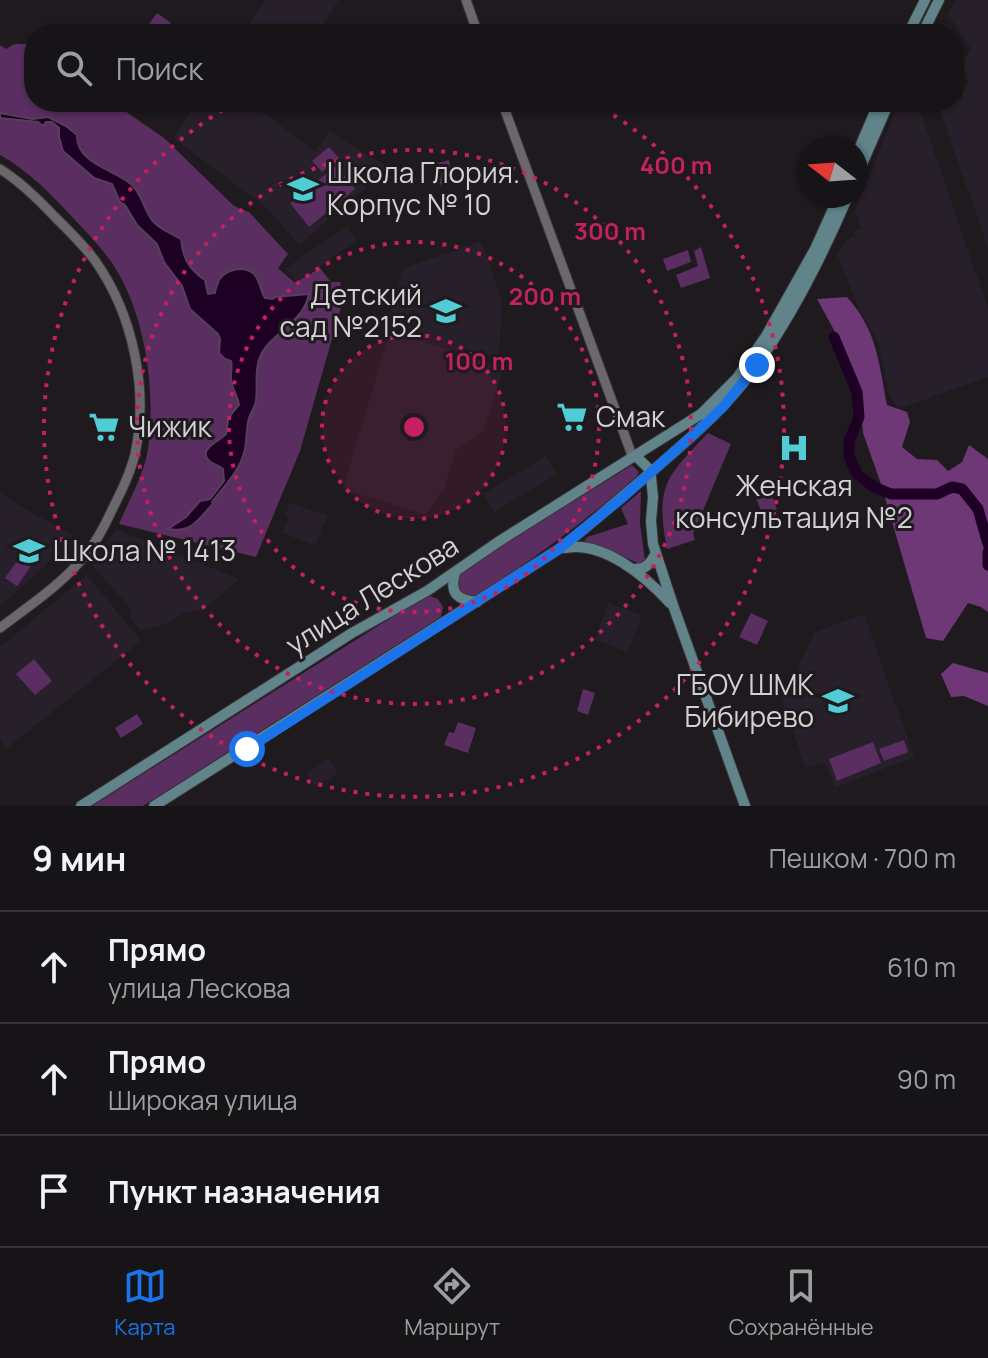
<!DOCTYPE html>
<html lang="ru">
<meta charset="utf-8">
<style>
body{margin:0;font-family:Manrope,sans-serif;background:#1f1d1f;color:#f1f3f6}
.compass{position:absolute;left:796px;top:136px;width:72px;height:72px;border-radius:50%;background:#161416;box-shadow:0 2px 6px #0004;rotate:287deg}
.stop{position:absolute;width:24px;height:24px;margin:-18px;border:6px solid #1a73e8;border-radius:50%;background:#fff}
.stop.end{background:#1a73e8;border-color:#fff;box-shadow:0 2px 8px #0008}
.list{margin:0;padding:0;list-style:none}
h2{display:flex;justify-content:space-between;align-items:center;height:104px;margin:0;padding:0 32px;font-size:34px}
h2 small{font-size:26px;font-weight:400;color:#9e9ea1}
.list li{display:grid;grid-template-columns:52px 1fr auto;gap:24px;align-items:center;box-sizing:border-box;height:112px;padding:0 32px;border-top:2px solid #353335}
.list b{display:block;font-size:30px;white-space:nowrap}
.list p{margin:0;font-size:26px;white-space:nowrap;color:#9e9ea1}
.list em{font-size:26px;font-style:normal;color:#9e9ea1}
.icon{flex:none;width:44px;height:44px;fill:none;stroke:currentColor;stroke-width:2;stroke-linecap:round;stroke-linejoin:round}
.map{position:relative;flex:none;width:988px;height:806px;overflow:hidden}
.search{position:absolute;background:#161416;box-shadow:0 2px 6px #0004;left:24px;right:24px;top:24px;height:88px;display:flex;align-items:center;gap:20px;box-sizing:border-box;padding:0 28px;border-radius:32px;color:#9e9ea1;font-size:30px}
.sheet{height:440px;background:#161416}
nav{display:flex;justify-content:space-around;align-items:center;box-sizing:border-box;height:112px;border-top:2px solid #353335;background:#161416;font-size:22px;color:#9e9ea1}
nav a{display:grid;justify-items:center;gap:4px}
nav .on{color:#1a73e8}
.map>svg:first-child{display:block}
.built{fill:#271f29}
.green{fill:#5a2e61}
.forest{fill:#6d3875}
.water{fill:#1e0024;stroke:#553f59;stroke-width:2}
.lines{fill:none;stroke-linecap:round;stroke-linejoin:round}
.river{stroke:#1e0024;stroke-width:11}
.tertiary-casing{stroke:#393639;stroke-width:11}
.secondary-casing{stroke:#393639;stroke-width:12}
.tertiary{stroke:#6c676c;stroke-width:9}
.secondary{stroke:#60848a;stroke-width:10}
.route{stroke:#1a73e8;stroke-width:10}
.ring{fill:none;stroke:#c32161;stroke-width:4;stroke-dasharray:4 8}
.labels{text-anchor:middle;stroke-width:6;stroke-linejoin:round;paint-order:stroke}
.poi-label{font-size:28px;fill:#d4d1d4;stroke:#1e1a1e;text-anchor:start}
.street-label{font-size:28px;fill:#d4d1d4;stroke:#1e1a1e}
.centre{fill:#c32161;stroke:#1e1a1e;stroke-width:4}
.ring-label{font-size:24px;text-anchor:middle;font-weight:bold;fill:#c32161;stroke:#1e1a1e;stroke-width:6;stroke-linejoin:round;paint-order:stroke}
</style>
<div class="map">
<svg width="988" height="806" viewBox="0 0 988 806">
<rect width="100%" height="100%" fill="#1e1a1e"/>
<path class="built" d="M266,0H339L316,34H242Z
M956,0H988V248L937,102H954V100H960L968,81L962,62L971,49L948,14Z
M196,102H249L315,151L329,131L389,168L299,245L268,209L173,138Z
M899,102H917L988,308V377L901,408L896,406L889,395L879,343L860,311L837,254L848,239L855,235L853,232L861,228L855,210Z
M347,226L357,240L296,283L286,268Z
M481,241L502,299L499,359L387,323L404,268Z
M390,331L504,367L484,431L456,450L445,486L426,515L343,489Z
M546,456L557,474L494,512L483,494Z
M0,492L15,503L72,535L43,568L0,606Z
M290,502L327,516L315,546L282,533L289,517L285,515Z
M116,529L239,579L203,610L183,613L170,623L140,631L130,617L131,609L92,565Z
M87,575L141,641L6,749L0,740V647Z
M608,603L642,615L628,652L595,640Z
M864,614L914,757L835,788L825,762L806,768L782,701L815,632Z
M329,758L338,773L315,787L306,773Z"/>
<path class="green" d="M157,13L171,23L163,34L148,25Z
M14,44H28L34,48V102H112L164,138L234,206L249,212L288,254L278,268L295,283L320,268L331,282H341L338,295L341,307L300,451L256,557L119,524C129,500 144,475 148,449C156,395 146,319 117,271C106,252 89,235 74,219C52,195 29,171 0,155V45L6,49Z
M329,147L339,158L322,172L312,161Z
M449,160L453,179L440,185L434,164Z
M336,166L355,189L309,227L290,203Z
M701,247L710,278L681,288L676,275L698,266L694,251Z
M688,250L691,262L667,271L663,259Z
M708,433L731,444L693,534L695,540L667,549C655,485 666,477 708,433Z
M632,465L639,472L637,476C585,522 531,561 473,598L458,592V573Z
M768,484L777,509L762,514L753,490Z
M641,491L640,524L645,560L641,563H637L608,549L584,541L587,537L628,524L621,508Z
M19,558L31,566L17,586L5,578Z
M430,596L438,599L443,607L441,617L436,620L143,806H92L424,597Z
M751,613L768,621L757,645L739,637Z
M34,659L52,681L35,695L16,674Z
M583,689L595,693L588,715L577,711Z
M137,714L143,724L121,738L115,728Z
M458,722L476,728L468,753L444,745L449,732L454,733Z
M904,740L908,752L884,761L879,749Z
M873,742L881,763L837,781L829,759Z"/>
<path class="forest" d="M847,297C877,330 879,363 887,405L907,412L910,422L902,447L917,459L937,460L948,471L962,462L969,445L988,459V612L981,607L968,603L943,641L926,638L881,484L863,433L859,388L840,341L817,299Z
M953,663L988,673V706L964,696L951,697L941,674Z"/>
<path class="water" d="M0,113L32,119L48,117L66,126L77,135C76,164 114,169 131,184C141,193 143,206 150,217C155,227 171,233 181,239C183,259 189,269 205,280L208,294L215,293C215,291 218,282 219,280C226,269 244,265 254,274C260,280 260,290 265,298L273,299L275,297L309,294C304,323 268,335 260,357C254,371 258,386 256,401C255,407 251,412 249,418C246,428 247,439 245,449C241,470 224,486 212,502L213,504C197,520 193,533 168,529L186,517L200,501L210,499L224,481L223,469C220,466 216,465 212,463C193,450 222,440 226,434C226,433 228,422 228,421C230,414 235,410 239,405C238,396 232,389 231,380C230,373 233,368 231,361L225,359L219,353L220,339L218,334L190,309L182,286L164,262L157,244L137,225L125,205L120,202L112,184L94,178L63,151L59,137V128L52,122H46L43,126L38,122L0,118Z"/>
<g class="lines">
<path class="river" d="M834,337L857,392L859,417L849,441V456L857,474L874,487L891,494H937L952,487L962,489L978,509L988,544
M988,552V565"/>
<g class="tertiary-casing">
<path id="tertiary" d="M466,0L478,34
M502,102L633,458
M0,169C21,182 38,199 55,217C69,231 84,245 96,262C133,315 149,390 135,454C130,474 121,492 112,510C105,525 98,539 88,552C64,583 30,605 0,628"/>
</g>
<g class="secondary-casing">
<path id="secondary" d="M908,34L925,0
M922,34L939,0
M856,156L879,102
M856,178L889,102
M636,456L648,468L651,477L653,497L651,521L653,544L674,608L745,806
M565,548C603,540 646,577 670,603
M633,569C646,570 650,564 656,553
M455,573C449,594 458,600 477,602
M81,806L352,633L427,591L498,542L701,414L737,378L766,336L815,249L839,196
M154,806L559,549C588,527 615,502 643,479C679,448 715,418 744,382C787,327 821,259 848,196"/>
</g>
<use href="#tertiary" class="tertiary"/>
<use href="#secondary" class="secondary"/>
</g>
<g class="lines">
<path class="route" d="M247,749L559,549L622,498L702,427L723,407L757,365"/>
</g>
<circle cx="414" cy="427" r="92" fill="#c32161" fill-opacity=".12"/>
<g class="ring">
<circle cx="414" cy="427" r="92"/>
<circle cx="414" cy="427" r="185"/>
<circle cx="414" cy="427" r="277"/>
<path d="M593 103A370 370 0 1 1 235 103"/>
</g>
<defs>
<g id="school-bare" transform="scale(2.4)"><path d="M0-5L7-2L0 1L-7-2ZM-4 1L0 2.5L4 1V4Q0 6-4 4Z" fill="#51ccd4" stroke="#1e1a1e" stroke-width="2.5" paint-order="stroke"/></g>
<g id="supermarket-bare" transform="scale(2.4)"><path d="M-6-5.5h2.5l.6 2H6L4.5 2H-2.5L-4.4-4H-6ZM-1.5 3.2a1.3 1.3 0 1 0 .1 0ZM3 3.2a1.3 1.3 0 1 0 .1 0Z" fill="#51ccd4" stroke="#1e1a1e" stroke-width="2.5" paint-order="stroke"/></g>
<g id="hospital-bare" transform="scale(2.4)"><path d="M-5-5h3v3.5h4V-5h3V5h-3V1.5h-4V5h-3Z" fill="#51ccd4" stroke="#1e1a1e" stroke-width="2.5" paint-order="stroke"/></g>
</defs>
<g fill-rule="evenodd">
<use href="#school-bare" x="303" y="189"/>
<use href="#school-bare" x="446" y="311"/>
<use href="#supermarket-bare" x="572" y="417"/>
<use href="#supermarket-bare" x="104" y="427"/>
<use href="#hospital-bare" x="794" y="448"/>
<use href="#school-bare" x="29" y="551"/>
<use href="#school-bare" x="838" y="701"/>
</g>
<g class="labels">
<g class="poi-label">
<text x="327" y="183">Школа Глория.<tspan x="327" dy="32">Корпус № 10</tspan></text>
<text x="422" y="305" text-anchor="end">Детский<tspan x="422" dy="32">сад №2152</tspan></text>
<text x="596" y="427">Смак</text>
<text x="128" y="437">Чижик</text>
<text x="794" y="496" text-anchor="middle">Женская<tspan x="794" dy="32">консультация №2</tspan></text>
<text x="53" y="561">Школа № 1413</text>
<text x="814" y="695" text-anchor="end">ГБОУ ШМК<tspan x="814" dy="32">Бибирево</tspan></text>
</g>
<g class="street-label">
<text transform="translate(372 595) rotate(-32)" y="10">улица Лескова</text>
</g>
</g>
<circle cx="414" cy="427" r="12" class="centre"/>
<g class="ring-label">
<text x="676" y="174">400 m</text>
<text x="610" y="240">300 m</text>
<text x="545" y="305">200 m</text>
<text x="479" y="370">100 m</text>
</g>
</svg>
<svg class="compass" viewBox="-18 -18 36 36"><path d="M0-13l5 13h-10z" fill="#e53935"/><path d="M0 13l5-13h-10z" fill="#9e9ea1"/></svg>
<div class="stop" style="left:247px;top:749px"></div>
<div class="stop end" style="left:757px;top:365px"></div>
<div class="search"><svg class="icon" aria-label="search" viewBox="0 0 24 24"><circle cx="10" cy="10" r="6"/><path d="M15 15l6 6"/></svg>Поиск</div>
</div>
<section class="sheet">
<h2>9 мин<small>Пешком · 700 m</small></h2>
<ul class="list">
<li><svg class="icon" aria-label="ahead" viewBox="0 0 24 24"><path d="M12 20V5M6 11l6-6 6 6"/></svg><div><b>Прямо</b><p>улица Лескова</p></div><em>610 m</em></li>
<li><svg class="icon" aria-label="ahead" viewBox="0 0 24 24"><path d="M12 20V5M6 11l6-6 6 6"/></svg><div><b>Прямо</b><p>Широкая улица</p></div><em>90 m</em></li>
<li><svg class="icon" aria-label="arrive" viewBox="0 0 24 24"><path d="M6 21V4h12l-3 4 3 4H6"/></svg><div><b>Пункт назначения</b></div></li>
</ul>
</section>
<nav>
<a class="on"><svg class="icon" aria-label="map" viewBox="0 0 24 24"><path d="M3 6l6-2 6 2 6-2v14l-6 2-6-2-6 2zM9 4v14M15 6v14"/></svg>Карта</a>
<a><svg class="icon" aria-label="directions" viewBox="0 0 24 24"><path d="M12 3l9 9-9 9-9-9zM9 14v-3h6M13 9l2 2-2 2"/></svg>Маршрут</a>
<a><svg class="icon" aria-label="saved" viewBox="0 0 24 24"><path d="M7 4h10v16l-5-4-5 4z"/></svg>Сохранённые</a>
</nav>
